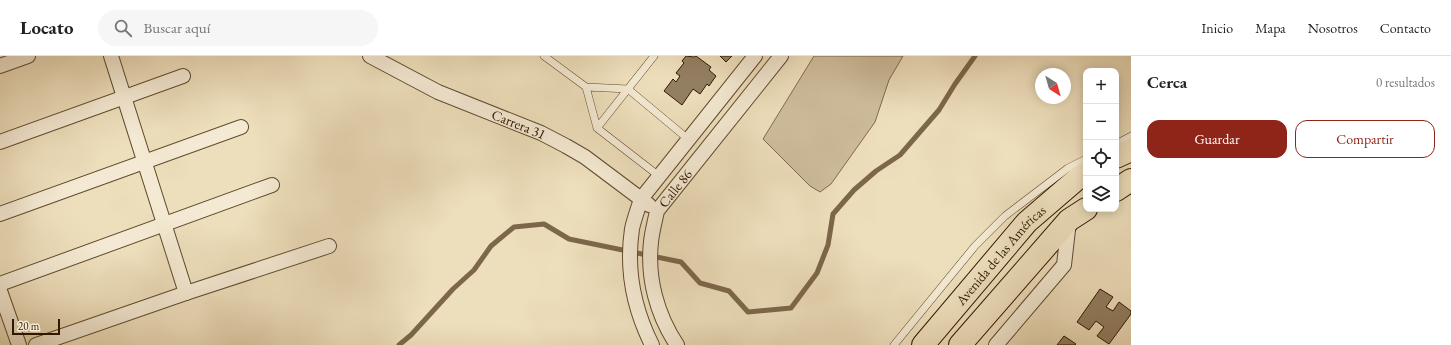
<!DOCTYPE html>
<html lang="es">
<meta charset="utf-8">
<style>
body{margin:0;font-family:"EB Garamond",serif;background:#f6f6f6;color:#222}
.controls{position:absolute;right:12px;top:12px;display:grid;overflow:hidden;border-radius:8px;box-shadow:0 2px 10px #0003}
.controls button{width:36px;height:36px;display:grid;place-items:center;padding:0;border:0;border-bottom:1px solid #e0e0e0;background:#fff;color:#222;font:20px sans-serif}
.compass{position:absolute;left:1035px;top:12px;width:36px;height:36px;border-radius:50%;background:#fff;box-shadow:0 2px 10px #0003;rotate:143deg}
.scale{position:absolute;left:12px;bottom:10px;width:48px;box-sizing:border-box;padding-left:4px;border:2px solid #311800;border-top:0;font-size:11px;line-height:14px;white-space:nowrap;color:#311800;-webkit-text-stroke:3px #f4ead3;paint-order:stroke}
.list{margin:0;padding:0;list-style:none}
h2{display:flex;justify-content:space-between;align-items:center;height:52px;margin:0;padding:0 16px;font-size:17px}
h2 small{font-size:13px;font-weight:400;color:#767676}
.actions{display:flex;gap:8px;padding:12px 16px}
.actions a{flex:1;padding:9px 0;border:1px solid #8f2418;border-radius:12px;text-align:center;font-size:14px;color:#8f2418}
.actions .main{background:#8f2418;color:#fff}
.icon{flex:none;width:22px;height:22px;fill:none;stroke:currentColor;stroke-width:2;stroke-linecap:round;stroke-linejoin:round}
.map{position:relative;flex:none;width:1131px;height:289px;overflow:hidden}
header{display:flex;align-items:center;gap:24px;box-sizing:border-box;height:56px;padding:0 20px;background:#fff;border-bottom:1px solid #e0e0e0}
header strong{font-size:19px}
nav{display:flex;gap:22px;margin-inline-start:auto;font-size:14px}
.search{width:280px;height:36px;background:#f6f6f6;display:flex;align-items:center;gap:10px;box-sizing:border-box;padding:0 14px;border-radius:22px;color:#767676;font-size:15px}
main{display:flex}
aside{flex:1;background:#fff}
.map>svg:first-child{display:block}
.green{fill:#cebd9c;stroke:#806a4e}
.lines{fill:none;stroke-linecap:round;stroke-linejoin:round}
.stream{stroke:#7c674a;stroke-width:5}
.building{fill:#937f62;stroke:#311800}
.lane-casing{stroke:#604a2f;stroke-width:8}
.street-casing{stroke:#604a2f;stroke-width:16}
.primary-casing{stroke:#311800;stroke-width:24}
.lane{stroke:#f4ead3;stroke-width:7}
.street{stroke:#f4ead3;stroke-width:14}
.primary{stroke:#eedfbc;stroke-width:22}
.labels{text-anchor:middle;stroke-width:3;stroke-linejoin:round;paint-order:stroke}
.street-label{font-size:14px;fill:#311800;stroke:#f4ead3}
</style>
<header>
<strong>Locato</strong>
<div class="search"><svg class="icon" aria-label="search" viewBox="0 0 24 24"><circle cx="10" cy="10" r="6"/><path d="M15 15l6 6"/></svg>Buscar aquí</div>
<nav><a>Inicio</a><a>Mapa</a><a>Nosotros</a><a>Contacto</a></nav>
</header>
<main>
<div class="map">
<svg width="1131" height="289" viewBox="0 0 1131 289">
<rect width="100%" height="100%" fill="#eedfbc"/>
<filter id="stains"><feTurbulence type="fractalNoise" baseFrequency=".005" numOctaves="4"/><feColorMatrix values="0 0 0 0 .2 0 0 0 0 .09 0 0 0 0 .02 0 0 0 .5 -.17"/></filter>
<radialGradient id="worn" r=".72"><stop offset=".6" stop-color="#630" stop-opacity="0"/><stop offset="1" stop-color="#630" stop-opacity=".3"/></radialGradient>
<path class="green" d="M814,0H903L889,24L875,66L831,128L820,136L810,130L763,83Z"/>
<g class="lines">
<path class="stream" d="M399,289L411,279L453,233L474,214L491,190L514,171L544,168L569,183L681,206L700,227L729,235L748,256L791,252L817,217L828,189L833,158L854,134L876,115L900,99L939,54L955,28L975,0"/>
</g>
<path class="building" d="M686,0L694,1L696,0L711,11L709,14L716,20L709,30L707,28L700,38L693,33L682,49L664,35L673,23L676,26L680,20L676,17L684,7L682,5Z
M720,0H732L726,6Z
M1100,233L1113,241L1106,251L1113,255L1119,246L1131,255V258L1109,288L1097,280L1104,271L1096,265L1089,274L1077,266Z
M1064,280L1076,288L1075,289H1057Z"/>
<g class="lines">
<g class="lane-casing">
<path id="lane" d="M544,0L586,31L628,33L688,83
M586,31L597,72L659,120
M597,72L654,0
M1116,88L1131,80
M894,289L975,190L1005,160L1068,112L1086,103"/>
</g>
<g class="street-casing">
<g id="street">
<path d="M111,0L186,237"/>
<path id="s1" d="M370,0L438,36L541,77L566,90L585,101L649,149"/>
<path d="M0,10L28,0"/>
<path d="M0,86L183,20"/>
<path d="M0,158L241,71"/>
<path d="M0,228L272,129"/>
<path d="M0,235L19,289"/>
<path d="M36,289L186,237L329,190"/>
<path d="M652,289C634,253 626,213 632,173C634,163 638,153 641,143L755,0"/>
<path id="s2" d="M677,289C657,259 647,222 651,186C652,176 655,165 657,155L781,0"/>
<path d="M996,289L1064,209L1069,165"/>
</g>
</g>
<g class="primary-casing">
<g id="primary">
<path d="M1116,101L1131,94"/>
<path d="M1116,134L1131,124"/>
<path id="s3" d="M923,289L1027,166L1077,123L1086,117"/>
<path d="M960,289L1069,164L1086,153"/>
</g>
</g>
<use href="#lane" class="lane"/>
<use href="#street" class="street"/>
<use href="#primary" class="primary"/>
</g>
<g class="labels">
<g class="street-label">
<text dy="5" stroke="none"><textPath href="#s1" startOffset="164">Carrera 31</textPath></text>
<text dy="5" stroke="none"><textPath href="#s2" startOffset="169">Calle 86</textPath></text>
<text dy="5" stroke="none"><textPath href="#s3" startOffset="119">Avenida de las Américas</textPath></text>
</g>
</g>
<rect width="100%" height="100%" filter="url(#stains)"/>
<rect width="100%" height="100%" fill="url(#worn)"/>
</svg>
<div class="controls">
<button>+</button>
<button>−</button>
<button><svg class="icon" aria-label="locate" viewBox="0 0 24 24"><circle cx="12" cy="12" r="6"/><path d="M12 2v4M12 18v4M2 12h4M18 12h4"/></svg></button>
<button><svg class="icon" aria-label="layers" viewBox="0 0 24 24"><path d="M12 4l9 5-9 5-9-5zM3 14l9 5 9-5"/></svg></button>
</div>
<svg class="compass" viewBox="-18 -18 36 36"><path d="M0-13l5 13h-10z" fill="#e53935"/><path d="M0 13l5-13h-10z" fill="#767676"/></svg>
<div class="scale">20 m</div>
</div>
<aside>
<h2>Cerca<small>0 resultados</small></h2>
<ul class="list">
</ul>
<div class="actions"><a class="main">Guardar</a><a>Compartir</a></div>
</aside>
</main>
